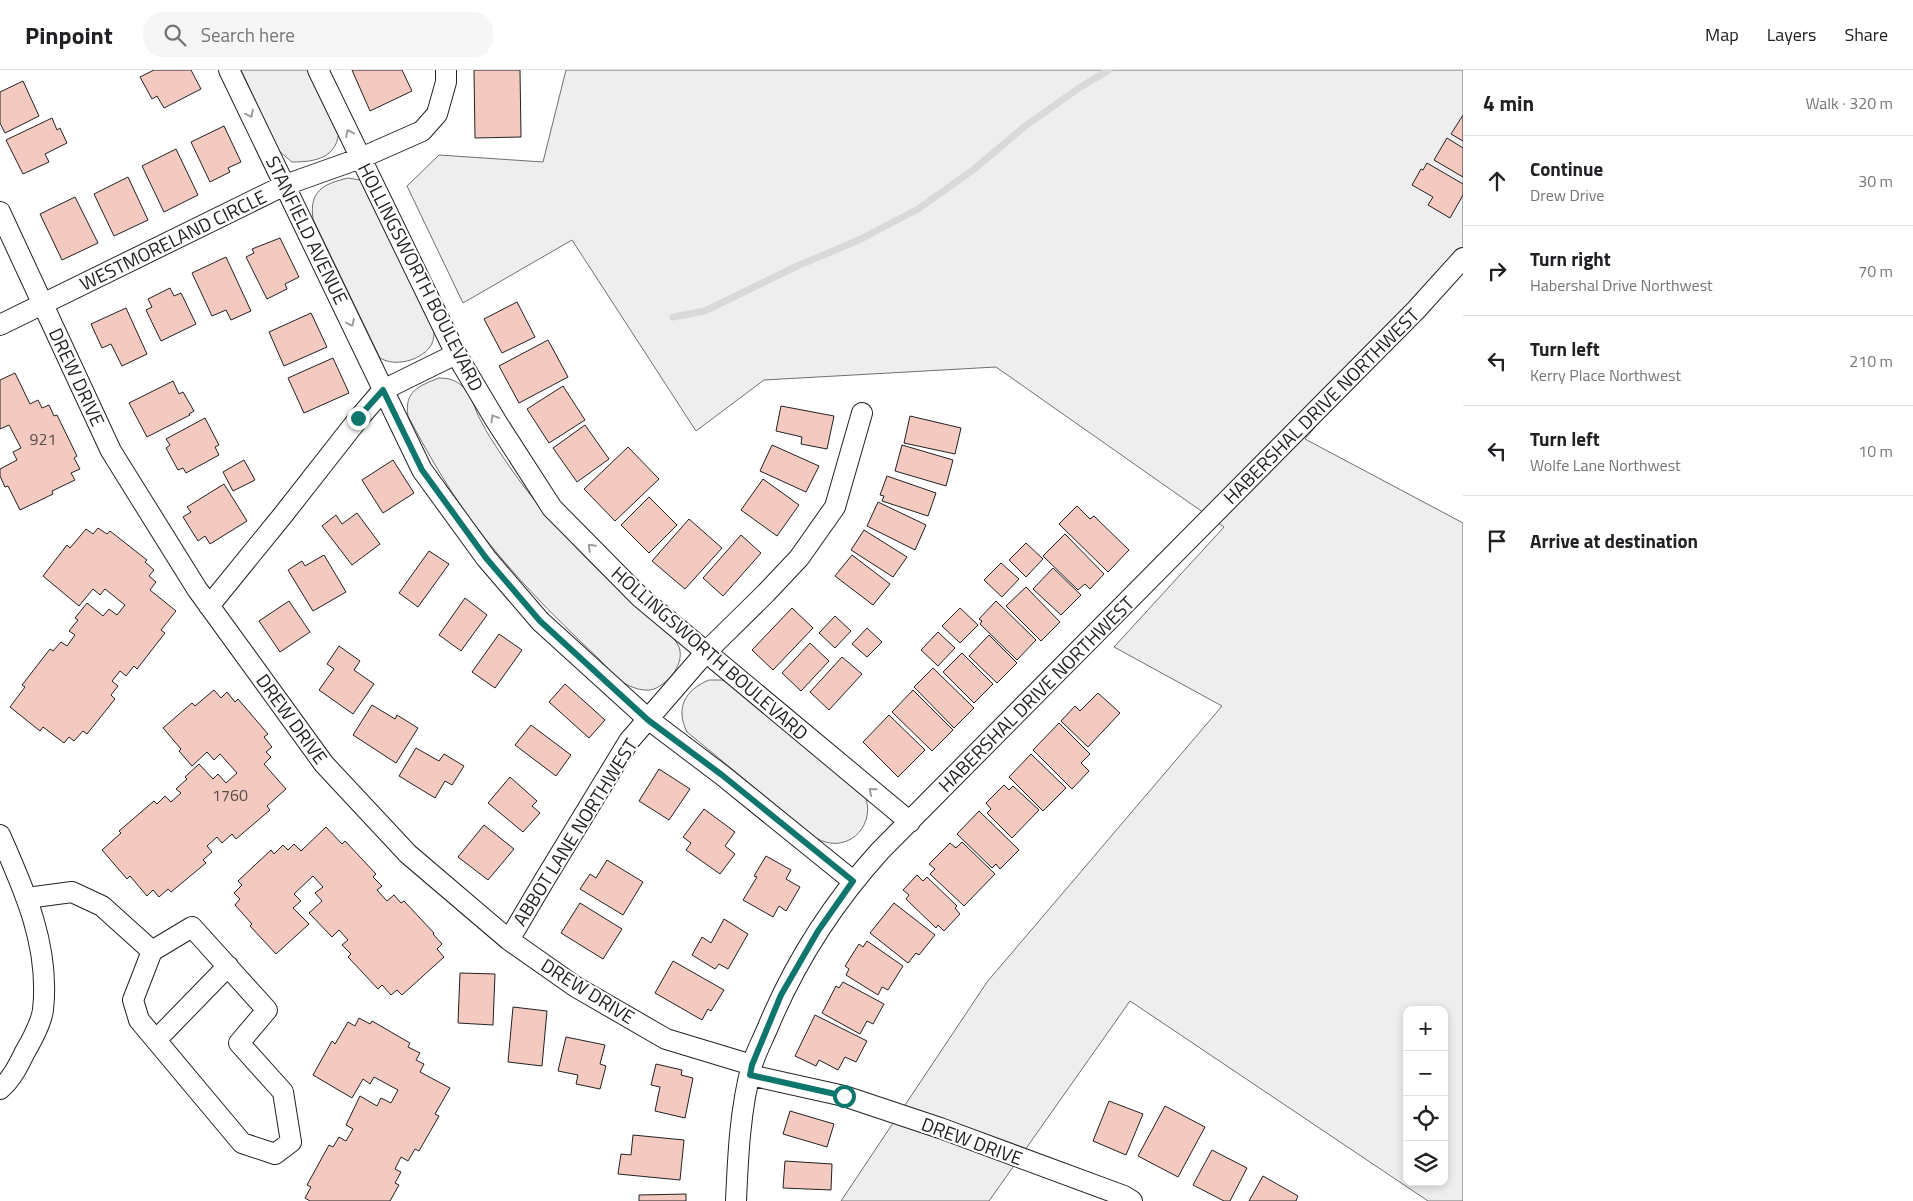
<!DOCTYPE html>
<meta charset="utf-8">
<style>
body{margin:0;font-family:"Titillium Web",sans-serif;background:#f6f6f6;color:#202124}
.controls{position:absolute;right:15px;bottom:15px;display:grid;overflow:hidden;border-radius:10px;box-shadow:0 2px 8px #0003}
.controls button{width:45px;height:45px;display:grid;place-items:center;padding:0;border:0;border-bottom:1px solid #e0e0e0;background:#fff;color:#202124;font:25px sans-serif}
.stop{position:absolute;width:15px;height:15px;margin:-11px;border:4px solid #0f766e;border-radius:50%;background:#fff}
.stop.end{background:#0f766e;border-color:#fff;box-shadow:0 1px 5px #0008}
.list{margin:0;padding:0;list-style:none}
h2{display:flex;justify-content:space-between;align-items:center;height:65px;margin:0;padding:0 20px;font-size:21px}
h2 small{font-size:16px;font-weight:400;color:#757577}
.list li{display:grid;grid-template-columns:32px 1fr auto;gap:15px;align-items:center;box-sizing:border-box;height:90px;padding:0 20px;border-top:1px solid #e0e0e0}
.list b{display:block;font-size:19px;white-space:nowrap}
.list p{margin:0;font-size:16px;white-space:nowrap;color:#757577}
.list em{font-size:16px;font-style:normal;color:#757577}
.icon{flex:none;width:28px;height:28px;fill:none;stroke:currentColor;stroke-width:2;stroke-linecap:round;stroke-linejoin:round}
.map{position:relative;flex:none;width:1463px;height:1131px;overflow:hidden}
header{display:flex;align-items:center;gap:30px;box-sizing:border-box;height:70px;padding:0 25px;background:#fff;border-bottom:1px solid #e0e0e0}
header strong{font-size:24px}
nav{display:flex;gap:28px;margin-inline-start:auto;font-size:18px}
.search{width:350px;height:45px;background:#f6f6f6;display:flex;align-items:center;gap:12px;box-sizing:border-box;padding:0 18px;border-radius:20px;color:#757577;font-size:19px}
main{display:flex}
aside{flex:1;background:#fff}
.map>svg:first-child{display:block}
.green{fill:#eee;stroke:#6f6f6f;fill-rule:evenodd}
.lines{fill:none;stroke-linecap:round;stroke-linejoin:round}
.stream{stroke:#d9d9d9;stroke-width:7}
.building{fill:#f3c9c0;stroke:#222}
.street-casing{stroke:#222;stroke-width:22}
.street{stroke:#fff;stroke-width:20}
.oneway{stroke:#9c9c9c}
.route{stroke:#0f766e;stroke-width:6}
.labels{text-anchor:middle;stroke-width:4;stroke-linejoin:round;paint-order:stroke}
.number-label{font-size:16px;fill:#564c4a}
.street-label{font-size:19px;fill:#222;stroke:#fff}
</style>
<header>
<strong>Pinpoint</strong>
<div class="search"><svg class="icon" aria-label="search" viewBox="0 0 24 24"><circle cx="10" cy="10" r="6"/><path d="M15 15l6 6"/></svg>Search here</div>
<nav><a>Map</a><a>Layers</a><a>Share</a></nav>
</header>
<main>
<div class="map">
<svg width="1463" height="1131" viewBox="0 0 1463 1131">
<rect width="100%" height="100%" fill="#fff"/>
<path class="green" d="M241,0H311L339,59C338,88 316,92 292,92L279,81Z
M566,0H1463V182L1305,369L1463,453V1131H1428L1130,931L989,1131H841L987,912L1222,636L1114,577L1224,457L996,297L764,310L696,361L572,170L463,233L407,116L439,85L543,92ZM1407,940H1444V1112H1407Z
M348,108L360,110L368,119L434,254C434,262 435,270 430,277C419,291 395,297 380,288L313,149C309,121 323,114 348,108Z
M439,308C449,308 456,310 463,317C472,325 475,341 481,351C486,362 494,373 501,384C546,453 607,511 670,565C673,568 677,572 679,577C685,593 669,613 654,619C648,621 641,620 635,618C620,614 608,598 597,587C552,545 508,500 471,450C447,417 427,382 408,346C404,321 419,316 439,308Z
M709,610H722L733,615L866,728C875,759 845,785 816,768L687,662C675,638 685,620 709,610Z"/>
<g class="lines">
<path class="stream" d="M673,247L705,241L797,196L859,170L918,139L973,100L1024,57L1079,18L1109,0"/>
</g>
<path class="building" d="M154,0H191L201,19L164,38L157,26L152,29L140,7Z
M352,0H402L412,21L370,41Z
M474,0H520L521,67L475,68Z
M23,11L39,46L5,63L0,53V22Z
M1463,45V71L1451,64Z
M52,48L57,60L60,58L67,73L45,84L49,92L23,104L6,70Z
M224,56L241,92L228,98L230,102L210,112L191,72Z
M1447,68L1463,78V107L1434,90Z
M176,79L198,125L164,142L142,96Z
M1427,93L1463,114V125L1450,148L1428,135L1433,127L1412,115L1421,99L1423,100Z
M128,107L148,150L114,166L94,124Z
M75,127L98,173L62,190L40,144Z
M280,168L299,207L285,214L287,219L267,229L246,187L254,183L252,179Z
M226,187L251,241L231,250L226,240L212,246L192,203Z
M170,218L174,226L181,223L196,254L161,271L146,240L152,237L148,229Z
M517,232L535,267L502,283L484,249Z
M126,238L147,284L122,296L111,274L102,278L91,254Z
M311,243L327,277L284,296L269,262Z
M548,270L568,307L519,333L499,296Z
M333,288L349,323L304,343L288,308Z
M15,303L30,334L38,330L42,338L49,335L54,346L57,345L77,386L74,388L80,399L71,403L75,410L52,421L53,424L20,440L8,416L5,417L0,406V399L17,390L13,382L21,378L9,355L0,359V310Z
M173,311L179,324L183,322L194,341L189,344L190,345L147,367L129,333Z
M563,316L585,350L549,373L527,339Z
M781,336L834,346L827,379L801,374L802,367L776,361Z
M910,346L961,358L955,384L904,373Z
M205,348L219,375L215,377L219,385L186,403L183,398L178,400L166,378L170,375L166,369Z
M585,355L609,389L577,412L553,378Z
M772,375L819,396L806,422L760,401Z
M902,375L953,390L946,416L895,401Z
M628,377L659,409L615,451L584,419Z
M244,390L255,410L233,421L223,402Z
M393,390L414,423L383,443L362,410Z
M887,406L936,423L928,446L882,431L884,426L880,425Z
M763,409L799,435L777,466L741,440Z
M224,414L247,451L210,474L205,466L198,471L183,447L191,442L187,437Z
M649,427L677,455L649,483L621,455Z
M878,432L926,455L915,480L867,456Z
M1077,436L1090,449L1094,446L1129,480L1108,502L1059,454Z
M357,443L380,474L352,495L322,456L336,445L342,454Z
M689,449L722,478L685,519L652,491Z
M98,458L107,464L110,461L147,490L145,492L154,500L149,506L156,512L150,520L176,541L161,560L165,563L137,599L134,596L126,606L120,601L112,611L118,616L111,625L115,629L87,664L83,661L74,671L69,667L64,673L43,657L40,661L10,637L25,617L22,615L50,579L53,581L61,572L67,576L75,565L69,561L78,550L75,548L87,533L103,546L109,539L117,545L125,535L105,519L100,525L93,519L79,536L43,506L67,475L70,478L86,459L93,464Z
M864,460L907,487L893,507L851,480Z
M1065,464L1104,504L1090,519L1085,514L1078,520L1043,486Z
M741,465L761,483L723,526L703,508Z
M1026,473L1043,489L1026,507L1009,490Z
M429,481L449,494L418,537L399,523Z
M324,485L346,522L313,541L288,500L302,491L305,496Z
M852,485L890,514L873,535L835,506Z
M1001,493L1019,509L1002,527L984,510Z
M1053,498L1081,525L1061,545L1033,519Z
M1026,517L1060,552L1041,571L1006,536Z
M465,528L487,545L461,581L439,565Z
M289,531L310,562L280,582L259,551Z
M996,531L1036,570L1017,590L980,554L982,551L979,549Z
M792,538L813,558L773,600L752,580Z
M960,538L978,555L960,573L942,556Z
M835,546L851,561L835,578L819,563Z
M867,558L882,572L867,587L852,574Z
M938,562L955,578L938,596L921,580Z
M499,564L522,580L495,618L472,602Z
M989,565L1017,593L997,613L969,586Z
M810,573L829,591L801,621L782,603Z
M339,576L360,591L354,600L374,614L353,644L319,620L334,599L327,594Z
M962,583L993,614L974,633L943,602Z
M842,587L862,604L829,640L810,622Z
M933,598L974,638L954,658L914,617Z
M565,614L605,650L589,668L549,632Z
M214,620L221,628L227,622L235,632L238,629L268,664L264,667L272,677L266,682L271,687L264,694L286,719L267,736L270,740L236,769L232,764L222,773L217,767L207,776L212,782L203,790L206,793L171,822L168,819L159,827L153,820L147,826L130,806L127,809L102,780L121,763L119,761L154,731L157,734L165,726L171,732L181,723L176,719L187,709L185,707L199,694L213,709L218,704L226,713L237,703L220,684L214,690L207,682L192,696L179,681L181,679L163,658L192,633L195,636Z
M913,620L953,660L932,681L892,642Z
M1098,623L1120,643L1088,677L1061,651L1075,636L1080,641Z
M372,635L395,649L397,645L418,658L396,693L353,665Z
M889,645L925,680L898,707L863,672Z
M1059,653L1090,684L1081,693L1089,701L1072,719L1033,680Z
M531,655L571,685L556,706L515,675Z
M416,678L439,691L444,684L464,696L452,715L445,711L435,728L399,706Z
M1031,684L1066,718L1043,741L1009,707Z
M659,699L690,719L669,750L639,731Z
M510,707L537,731L532,736L540,743L523,762L488,733Z
M1004,715L1009,720L1013,716L1039,740L1012,768L987,743L991,739L986,733Z
M704,739L735,762L725,776L735,784L720,804L686,780L691,773L683,767Z
M979,741L1019,780L1000,799L996,794L992,798L957,764Z
M484,755L514,779L488,810L458,787Z
M326,757L342,774L345,771L376,804L373,807L382,816L377,820L387,831L394,825L401,833L404,831L434,863L433,864L442,874L437,879L444,887L402,925L397,920L391,925L382,915L378,919L348,887L351,884L342,875L348,870L339,860L332,867L309,843L322,831L315,823L323,817L313,806L294,824L301,831L293,838L309,854L276,884L250,856L252,854L235,835L240,829L234,823L242,815L238,811L271,780L274,784L283,775L288,780L294,774L301,781Z
M962,772L995,804L964,836L930,804L935,799L929,794L950,773L956,778Z
M766,786L791,800L786,809L800,817L786,841L779,836L773,847L743,830L757,807L754,806Z
M607,790L643,812L623,845L580,819L590,804L596,808Z
M917,805L923,811L927,807L957,836L955,838L960,844L944,861L938,855L936,858L906,829L909,825L903,820Z
M580,833L622,859L603,889L561,863Z
M894,833L935,865L919,885L916,883L908,893L870,863Z
M724,849L748,864L728,899L719,894L715,899L692,885L702,867L711,873Z
M867,871L903,896L888,920L882,917L878,925L846,905L849,899L845,896L859,874L863,877Z
M673,891L724,920L711,941L708,939L702,950L655,923Z
M460,903L495,904L493,955L458,953Z
M843,912L884,934L873,954L867,951L860,964L822,943L836,916L839,918Z
M513,937L547,941L542,996L508,992Z
M815,945L867,971L856,992L845,987L838,1000L819,990L816,996L795,986Z
M359,948L370,954L372,951L410,973L408,977L420,983L416,990L424,994L420,1002L450,1018L435,1044L439,1046L419,1081L415,1079L408,1091L401,1087L395,1099L401,1102L395,1113L399,1115L390,1131H310L305,1128L311,1117L307,1115L329,1075L333,1077L339,1067L346,1071L353,1059L346,1055L360,1026L377,1036L381,1028L391,1033L398,1020L374,1007L370,1014L363,1009L352,1028L313,1005L332,971L335,974L348,952L355,956Z
M566,967L605,975L600,994L606,996L600,1019L576,1014L578,1005L558,1001Z
M656,994L682,1000L681,1005L693,1008L685,1048L655,1041L660,1017L651,1015Z
M1109,1031L1143,1044L1126,1085L1093,1071Z
M1165,1036L1205,1057L1178,1107L1138,1086Z
M790,1041L834,1054L827,1077L783,1064Z
M633,1065L684,1070L680,1110L618,1104L621,1084L631,1085Z
M1212,1080L1247,1098L1230,1131H1224L1193,1115Z
M785,1091L832,1094L831,1120L783,1118Z
M1263,1106L1298,1126L1296,1131H1249Z
M686,1124V1131H639V1125Z"/>
<g class="lines">
<g class="street-casing">
<path id="street" d="M229,0L422,400L486,488L540,551L648,649L722,705L853,811
M318,0L456,284L496,351L552,438L640,527L910,752
M0,142L111,381L197,519L324,694L408,784L509,870L576,917L666,969L752,995
M0,255L285,115L361,88L422,61L437,44L446,12V0
M209,536L283,445L359,348L383,320L456,284
M0,765C25,821 50,877 43,940C41,954 32,970 25,982C18,996 12,1009 0,1019
M27,828L72,822L102,836L152,881L133,930L139,950L242,1073L275,1084L291,1072L283,1022L239,973L267,940L192,857L152,881
M509,870L545,809L629,671L706,582L766,523L799,488L835,437L862,343
M156,970L228,896
M750,1005L844,1026L940,1058L1124,1126L1132,1131
M736,1131C738,1086 740,1039 752,995C756,982 763,969 768,957C795,892 833,833 880,781L1416,240L1463,188"/>
</g>
<use href="#street" class="street"/>
</g>
<defs><path id="oneway-chevron" d="M-2-3.5L2.5 0L-2 3.5" fill="none" stroke-width="1.6" stroke-linecap="round" stroke-linejoin="round" transform="scale(1.25)"/></defs>
<g class="oneway">
<use href="#oneway-chevron" transform="translate(250 44) rotate(64)"/>
<use href="#oneway-chevron" transform="translate(349 63) rotate(-116)"/>
<use href="#oneway-chevron" transform="translate(351 253) rotate(65)"/>
<use href="#oneway-chevron" transform="translate(494 348) rotate(-121)"/>
<use href="#oneway-chevron" transform="translate(591 477) rotate(-135)"/>
<use href="#oneway-chevron" transform="translate(872 721) rotate(-140)"/>
</g>
<g class="lines">
<path class="route" d="M358,348L383,320L422,400L486,488L540,551L648,650L722,705L853,811L818,861L781,925L752,995L750,1005L844,1026"/>
</g>
<g class="labels">
<g class="number-label">
<text x="43" y="375">921</text>
<text x="230" y="731">1760</text>
</g>
<g class="street-label">
<text transform="translate(307 160) rotate(64)" y="7">STANFIELD AVENUE</text>
<text transform="translate(173 170) rotate(-26)" y="7">WESTMORELAND CIRCLE</text>
<text transform="translate(421 207) rotate(63)" y="7">HOLLINGSWORTH BOULEVARD</text>
<text transform="translate(77 307) rotate(65)" y="7">DREW DRIVE</text>
<text transform="translate(1321 336) rotate(-45)" y="7">HABERSHAL DRIVE NORTHWEST</text>
<text transform="translate(710 583) rotate(41)" y="7">HOLLINGSWORTH BOULEVARD</text>
<text transform="translate(1036 624) rotate(-45)" y="7">HABERSHAL DRIVE NORTHWEST</text>
<text transform="translate(292 649) rotate(54)" y="7">DREW DRIVE</text>
<text transform="translate(575 762) rotate(-58)" y="7">ABBOT LANE NORTHWEST</text>
<text transform="translate(588 921) rotate(32)" y="7">DREW DRIVE</text>
<text transform="translate(972 1071) rotate(20)" y="7">DREW DRIVE</text>
</g>
</g>
</svg>
<div class="controls">
<button>+</button>
<button>−</button>
<button><svg class="icon" aria-label="locate" viewBox="0 0 24 24"><circle cx="12" cy="12" r="6"/><path d="M12 2v4M12 18v4M2 12h4M18 12h4"/></svg></button>
<button><svg class="icon" aria-label="layers" viewBox="0 0 24 24"><path d="M12 4l9 5-9 5-9-5zM3 14l9 5 9-5"/></svg></button>
</div>
<div class="stop" style="left:844px;top:1026px"></div>
<div class="stop end" style="left:358px;top:348px"></div>
</div>
<aside>
<h2>4 min<small>Walk · 320 m</small></h2>
<ul class="list">
<li><svg class="icon" aria-label="ahead" viewBox="0 0 24 24"><path d="M12 20V5M6 11l6-6 6 6"/></svg><div><b>Continue</b><p>Drew Drive</p></div><em>30 m</em></li>
<li><svg class="icon" aria-label="right" viewBox="0 0 24 24"><path d="M7 20v-9h11M14 6l5 5-5 5"/></svg><div><b>Turn right</b><p>Habershal Drive Northwest</p></div><em>70 m</em></li>
<li><svg class="icon" aria-label="left" viewBox="0 0 24 24"><path d="M17 20v-9H6M10 6l-5 5 5 5"/></svg><div><b>Turn left</b><p>Kerry Place Northwest</p></div><em>210 m</em></li>
<li><svg class="icon" aria-label="left" viewBox="0 0 24 24"><path d="M17 20v-9H6M10 6l-5 5 5 5"/></svg><div><b>Turn left</b><p>Wolfe Lane Northwest</p></div><em>10 m</em></li>
<li><svg class="icon" aria-label="arrive" viewBox="0 0 24 24"><path d="M6 21V4h12l-3 4 3 4H6"/></svg><div><b>Arrive at destination</b></div></li>
</ul>
</aside>
</main>
